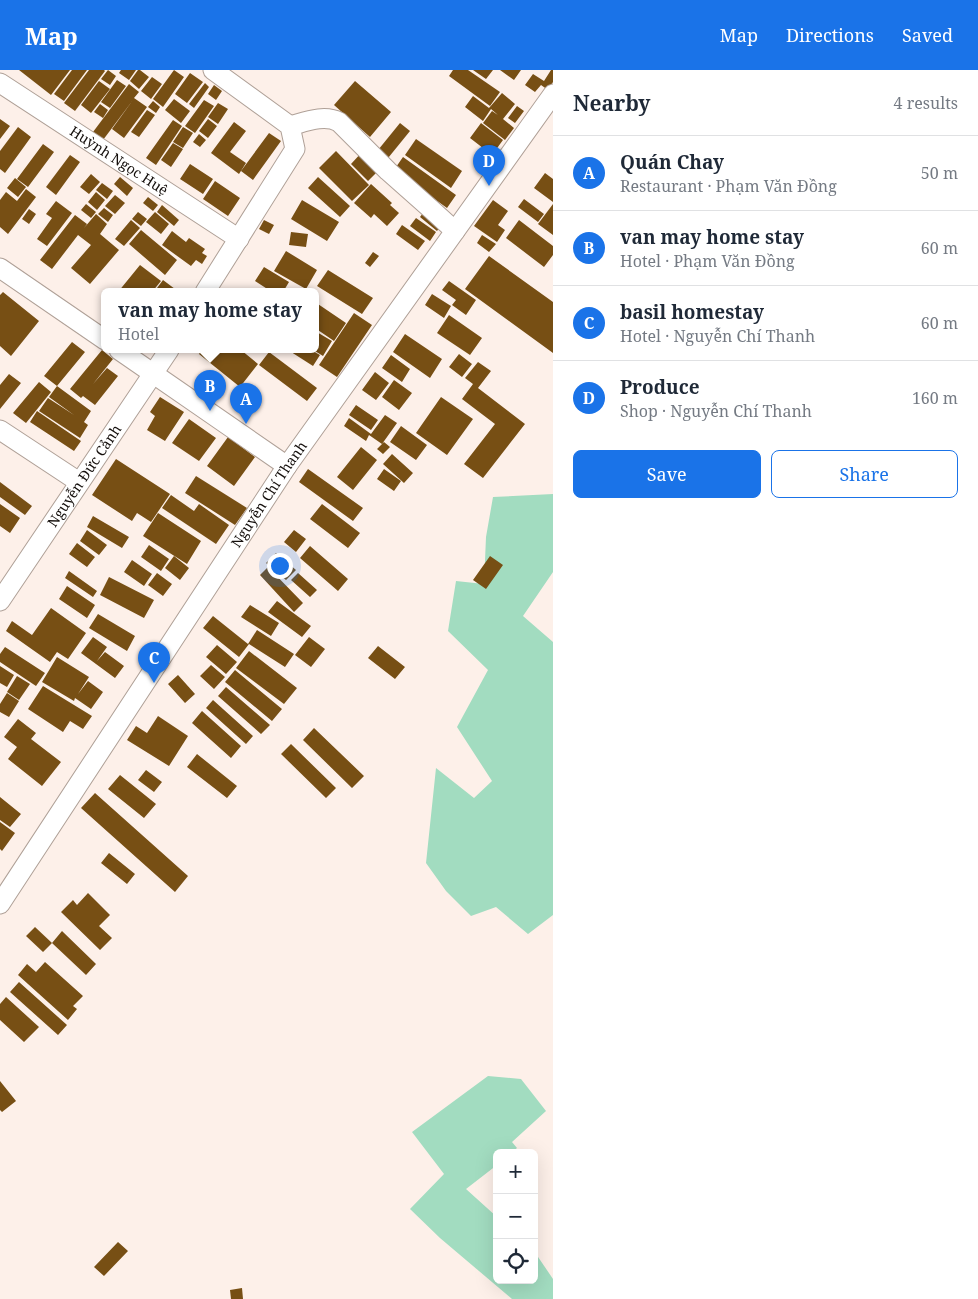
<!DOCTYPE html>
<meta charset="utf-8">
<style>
body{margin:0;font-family:"Noto Serif",serif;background:#f6f6f7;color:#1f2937}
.controls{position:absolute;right:15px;bottom:15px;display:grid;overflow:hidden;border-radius:8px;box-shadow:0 5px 20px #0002}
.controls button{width:45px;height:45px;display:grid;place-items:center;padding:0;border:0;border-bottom:1px solid #e0e1e3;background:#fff;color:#1f2937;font:25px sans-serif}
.you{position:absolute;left:279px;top:495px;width:18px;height:18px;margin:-12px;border:4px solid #fff;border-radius:50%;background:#1a73e8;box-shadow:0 0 0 8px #1a73e833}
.badge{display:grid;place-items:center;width:32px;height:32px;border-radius:50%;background:#1a73e8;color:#fff;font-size:16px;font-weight:700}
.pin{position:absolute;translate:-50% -41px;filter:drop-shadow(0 1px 2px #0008)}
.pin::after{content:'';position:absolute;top:26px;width:18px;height:15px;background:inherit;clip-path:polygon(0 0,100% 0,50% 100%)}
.popup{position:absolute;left:101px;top:218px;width:218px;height:65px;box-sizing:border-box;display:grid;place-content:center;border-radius:8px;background:#fff;filter:drop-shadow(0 1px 4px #0005);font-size:16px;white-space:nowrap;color:#747a83}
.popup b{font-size:19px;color:#1f2937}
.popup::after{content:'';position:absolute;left:50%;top:100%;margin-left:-10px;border:10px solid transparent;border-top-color:#fff}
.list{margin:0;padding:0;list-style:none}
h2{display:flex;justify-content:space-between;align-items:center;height:65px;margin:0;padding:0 20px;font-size:21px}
h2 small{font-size:16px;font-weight:400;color:#747a83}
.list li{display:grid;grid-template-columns:32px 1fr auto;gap:15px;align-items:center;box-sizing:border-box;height:75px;padding:0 20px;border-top:1px solid #e0e1e3}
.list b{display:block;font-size:19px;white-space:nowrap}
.list p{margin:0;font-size:16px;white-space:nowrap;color:#747a83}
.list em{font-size:16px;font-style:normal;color:#747a83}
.actions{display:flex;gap:10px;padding:15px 20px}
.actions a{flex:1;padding:11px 0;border:1px solid #1a73e8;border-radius:8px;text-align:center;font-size:18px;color:#1a73e8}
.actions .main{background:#1a73e8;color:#fff}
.icon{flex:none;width:28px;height:28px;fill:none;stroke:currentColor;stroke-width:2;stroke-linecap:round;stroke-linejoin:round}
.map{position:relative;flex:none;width:553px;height:1229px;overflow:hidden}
header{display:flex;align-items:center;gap:30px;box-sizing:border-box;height:70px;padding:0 25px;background:#1a73e8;color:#fff}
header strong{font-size:24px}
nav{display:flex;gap:28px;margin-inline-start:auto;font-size:18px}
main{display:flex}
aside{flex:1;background:#fff}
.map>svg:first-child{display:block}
.green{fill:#a2dcc0}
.building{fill:#774f14}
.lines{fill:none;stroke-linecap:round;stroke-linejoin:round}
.minor-casing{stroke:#afa097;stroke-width:21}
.minor{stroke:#fff;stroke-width:19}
.labels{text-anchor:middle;stroke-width:5;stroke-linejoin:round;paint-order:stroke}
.street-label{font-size:14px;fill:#140f0c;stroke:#fff}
</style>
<header>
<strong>Map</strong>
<nav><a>Map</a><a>Directions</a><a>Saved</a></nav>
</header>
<main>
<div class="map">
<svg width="553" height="1229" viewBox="0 0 553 1229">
<rect width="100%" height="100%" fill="#fdf0e9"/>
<path class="green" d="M553,424V502L523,546L553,572V845L528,864L496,837L471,846L446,821L426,793L436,698L474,728L492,711L457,657L488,600L448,561L456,511L484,514L486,467L493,427Z
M488,1006L521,1009L546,1041L512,1072L517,1078L511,1083H497V1095L466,1119L497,1147V1210H534V1181L553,1209V1229H512L440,1168L410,1139L444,1104L412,1062Z"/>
<path class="building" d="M19,0H70L51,25Z
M72,0H87L64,31L54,24Z
M89,0H104L105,1L75,41L64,33Z
M108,0L116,6L110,15L101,9Z
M121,0H136L129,10L119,3Z
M138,0H140L149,7L139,19L130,11Z
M174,0L184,7L163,37L153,29Z
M453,0H468L500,22L490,36L449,6Z
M473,0H493L486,9Z
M500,0H521L514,10Z
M551,0H553V12L548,20L541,15L535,22L525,15L533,4L544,11Z
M190,3L203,12L187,33L175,24Z
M152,7L162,14L151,29L141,21Z
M117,10L126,16L110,38L101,32Z
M99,11L110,19L91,43L81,35Z
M355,11L391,42L370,67L334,35Z
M205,13L209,17L194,38L189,34Z
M129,14L139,22L134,28L147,37L124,68L112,59L133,30L103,70L93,62Z
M214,15L222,21L216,30L208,24Z
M502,23L515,34L503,49L514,58L505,70L483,53L492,41L498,45L491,39L483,51L465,37L473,26L489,38Z
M174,29L190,41L181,53L165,40Z
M204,30L214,36L195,63L185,56Z
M153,31L160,37L156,43L148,37Z
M218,33L228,39L218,54L208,47Z
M100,34L108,40L103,48L94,42Z
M517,36L524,41L515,53L508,48Z
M147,40L155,45L139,67L131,62Z
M0,49L10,56L0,69Z
M208,49L217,56L208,68L199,61Z
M173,50L182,56L156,95L146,88Z
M234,52L246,61L230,82L246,93L239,104L211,83Z
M400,53L410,61L384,93L374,85Z
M481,53L503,70L492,85L470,68Z
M18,57L31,67L5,103L0,99V81Z
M183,57L193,63L183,78L173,72Z
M269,63L281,71L253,110L241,101Z
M199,64L206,70L200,77L193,72Z
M416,69L462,101L451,118L405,85Z
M173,73L183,79L171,97L161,90Z
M43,74L54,82L28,117L17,109Z
M336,81L369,115L352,131L319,98Z
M363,81L381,98L368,111L351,94Z
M70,85L80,92L56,125L46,117Z
M403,87L456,125L447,138L394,100Z
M190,94L213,109L203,124L180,109Z
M545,103L553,109V132L534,118Z
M91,104L100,112L89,124L80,117Z
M120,107L133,118L127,126L114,114Z
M318,107L350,136L340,147L308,118Z
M15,108L26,117L18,127L7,118Z
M215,111L240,128L228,146L203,129Z
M102,113L113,121L107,129L96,120Z
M371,114L392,133L390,135L399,143L387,156L374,144L371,148L354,133Z
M26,119L36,127L8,164L0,157V130L6,122L17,131Z
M96,122L105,130L97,140L88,132Z
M115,125L125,133L115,144L105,136Z
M148,127L158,135L153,141L143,133Z
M524,129L544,144L538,152L518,137Z
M302,130L339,152L327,171L291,149Z
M493,130L508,141L498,155L505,160L497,172L474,156Z
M56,131L72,143L47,176L37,169L52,148L46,144Z
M86,134L96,142L91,148L81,140Z
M553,134V165L538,154Z
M162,135L179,150L174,156L157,142Z
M104,138L113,145L108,152L98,144Z
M29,139L36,144L29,154L22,149Z
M426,139L443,153L437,161L420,147Z
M138,142L147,149L141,156L132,149Z
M155,142L169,154L161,164L146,152Z
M96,144L107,154L100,164L119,180L90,214L71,198L91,175L78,165L52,199L40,190L75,145L87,154L84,158Z
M416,148L436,162L430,171L410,156Z
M131,150L140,158L124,176L115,169Z
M264,150L274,155L269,164L259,159Z
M519,150L553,176V185L544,197L506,168Z
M402,155L425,171L418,180L396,164Z
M141,160L177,190L165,205L129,174Z
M172,161L186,172L189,168L205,179L202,183L207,186L202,194L196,190L191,196L162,175Z
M291,162L308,164L306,177L289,175Z
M482,165L496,174L489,182L477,173Z
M286,181L317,200L306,219L274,201Z
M373,182L379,186L370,197L365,193Z
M489,186L553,232V283L465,219Z
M140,195L161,211L152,222H118Z
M264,197L289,212L283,222H272L255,211Z
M328,200L373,228L362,244L317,216Z
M163,210L179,222H154Z
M449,211L476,230L466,245L452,235L456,230L442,220Z
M3,222L39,251L11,286L0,276V225Z
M432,224L451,236L444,248L425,235Z
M315,232L346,253L334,271L315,258Z
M354,243L372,255L337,307L319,295Z
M449,245L482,268L470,285L437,263Z
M315,261L332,271L323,286L315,281Z
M405,264L442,289L430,308L393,282Z
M72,272L85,282L57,316L44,306Z
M102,280L113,289L93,314L107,298L118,306L95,335L83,326L81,328L70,319Z
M202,280H241L258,294L240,317L199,284Z
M288,280H311L320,285L313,296Z
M269,282L317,318L307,331L259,295Z
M459,284L472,294L462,307L449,297Z
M391,285L410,299L402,312L382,298Z
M478,292L491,301L478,318L525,354L483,408L464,394L495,354L462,329L473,314L465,308Z
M375,302L389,313L376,330L362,320Z
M9,304L21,313L0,339V315Z
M394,310L412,323L399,340L382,327Z
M39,312L51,322L26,353L13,343Z
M57,316L91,341L84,352L88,355L80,368L39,341L48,328L74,345L49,327Z
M160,327L184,342L165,371L147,360L155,346L150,342Z
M441,327L473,349L447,385L416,363Z
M356,335L378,350L371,360L349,345Z
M37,341L81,371L74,381L30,352Z
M385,345L397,353L382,374L369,365L366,371L344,356L349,348L371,364Z
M189,349L216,368L199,391L172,373Z
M401,356L427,375L416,390L390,372Z
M228,367L255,387L234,416L207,396Z
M384,372L390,377L383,384L377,379Z
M361,377L377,390L353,420L337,407Z
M392,384L413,403L404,413L383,394Z
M116,389L170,424L151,452L137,443L132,451L92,425Z
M308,399L363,438L353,451L299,412Z
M384,399L401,411L394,421L377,409Z
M196,406L247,438L235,455L185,423Z
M0,412L32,436L25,445L0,427Z
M171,425L194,441L199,434L229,455L216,474L162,438Z
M0,434L20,448L10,463L0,456Z
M322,434L360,463L348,478L310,449Z
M158,443L201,471L187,494L143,466Z
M93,446L129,467L122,478L87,457Z
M87,460L107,475L99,485L80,471Z
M294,460L306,469L296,482L284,472Z
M77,473L95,487L87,497L69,484Z
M149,475L169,489L161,501L141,487Z
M310,476L348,509L338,521L300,488Z
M276,483L296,500L286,510L266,493Z
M174,486L189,498L180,510L165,498Z
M490,486L503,495L486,519L473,510Z
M132,490L152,504L144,516L124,502Z
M268,497L303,533L294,542L260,505Z
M69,501L97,521L93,527L65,508Z
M157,503L172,514L163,526L148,515Z
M298,503L317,520L310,527L291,510Z
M109,507L154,530L144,548L100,525Z
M67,516L95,535L87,548L59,529Z
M277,531L311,556L302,567L268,542Z
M250,535L279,553L271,566L241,547Z
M51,538L86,563L68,589L57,582L50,592L6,561L12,551L32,565Z
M98,544L135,566L127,581L89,558Z
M213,546L248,574L257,560L294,584L285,597L249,574L239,587L203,558Z
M93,567L107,577L97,591L105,582L124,596L115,608L81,583Z
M309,567L325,579L311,597L295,585Z
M217,575L237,592L226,604L206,587Z
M378,576L405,597L395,609L368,588Z
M5,577L45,603L36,616L0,592V584Z
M249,581L297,618L284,634L236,598Z
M57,587L89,607L78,624L88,611L103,622L91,639L75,628L74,631L42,612Z
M211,595L225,607L214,619L200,606Z
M0,596L14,605L7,617L0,613Z
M235,600L282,639L272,651L225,612Z
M178,605L195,624L185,633L168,614Z
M17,606L30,614L19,630L7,622Z
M43,616L92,646L83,659L70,651L63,662L28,639Z
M226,617L270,655L261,664L218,626Z
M7,623L19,631L9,647L0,642V634Z
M213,630L253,666L246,674L206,638Z
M202,641L241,676L231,688L192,653Z
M158,646L188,666L169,696L127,670L136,656L147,663Z
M18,649L36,663L31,669L61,692L42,716L8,689L17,677L4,667Z
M314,658L364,706L352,718L303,670Z
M291,674L336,718L326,728L281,684Z
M197,684L237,716L227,728L187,697Z
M146,700L162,712L154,722L138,710Z
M120,705L156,734L144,748L108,719Z
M95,723L188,806L175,822L81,738Z
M0,727L21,744L10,757L0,750Z
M0,752L15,763L2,781L0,779Z
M109,783L135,804L127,814L101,793Z
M88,823L110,845L99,856L112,868L100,880L61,842L73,830L77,835Z
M35,857L52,873L43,882L26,866Z
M62,861L96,894L86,905L52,873Z
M45,892L83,926L73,936L77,939L68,950L18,905L27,894L36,902Z
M19,912L67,955L58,965L10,922Z
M6,927L39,957L24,972L0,950V934Z
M0,1011L16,1031L2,1042L0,1040Z
M118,1172L128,1181L104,1206L94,1197Z
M242,1218L243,1229H231L230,1220Z"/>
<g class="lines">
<g class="minor-casing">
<g id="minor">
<path id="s1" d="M0,13L239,169"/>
<path d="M290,56C305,52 324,44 339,52L388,101L432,140L455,161"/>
<path d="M0,198L105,270"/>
<path d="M205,222L295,79L290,56L213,0"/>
<path d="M119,280L287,396"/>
<path d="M0,360L79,412"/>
<path id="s2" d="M0,531L169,280"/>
<path id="s3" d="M0,834L287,396L553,24"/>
</g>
</g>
<use href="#minor" class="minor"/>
</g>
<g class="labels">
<g class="street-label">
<text dy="5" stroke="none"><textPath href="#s1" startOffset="142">Huỳnh Ngọc Huệ</textPath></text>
<text dy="5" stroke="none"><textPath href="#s2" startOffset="151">Nguyễn Đức Cảnh</textPath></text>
<text dy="5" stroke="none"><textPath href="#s3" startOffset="490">Nguyễn Chí Thanh</textPath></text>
</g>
</g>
</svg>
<div class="controls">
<button>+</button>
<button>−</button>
<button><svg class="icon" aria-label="locate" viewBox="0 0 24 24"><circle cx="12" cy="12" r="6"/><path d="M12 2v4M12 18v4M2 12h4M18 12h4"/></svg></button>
</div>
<div class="you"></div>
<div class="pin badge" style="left:246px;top:354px">A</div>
<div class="pin badge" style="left:210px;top:341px">B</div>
<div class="popup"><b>van may home stay</b>Hotel</div>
<div class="pin badge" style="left:154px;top:613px">C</div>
<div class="pin badge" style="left:489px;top:116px">D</div>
</div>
<aside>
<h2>Nearby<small>4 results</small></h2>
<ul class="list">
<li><span class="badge">A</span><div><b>Quán Chay</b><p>Restaurant · Phạm Văn Đồng</p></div><em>50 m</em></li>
<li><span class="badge">B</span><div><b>van may home stay</b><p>Hotel · Phạm Văn Đồng</p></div><em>60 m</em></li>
<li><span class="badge">C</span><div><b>basil homestay</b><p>Hotel · Nguyễn Chí Thanh</p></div><em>60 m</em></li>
<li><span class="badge">D</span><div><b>Produce</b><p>Shop · Nguyễn Chí Thanh</p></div><em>160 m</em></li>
</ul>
<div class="actions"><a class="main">Save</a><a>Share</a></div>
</aside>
</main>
